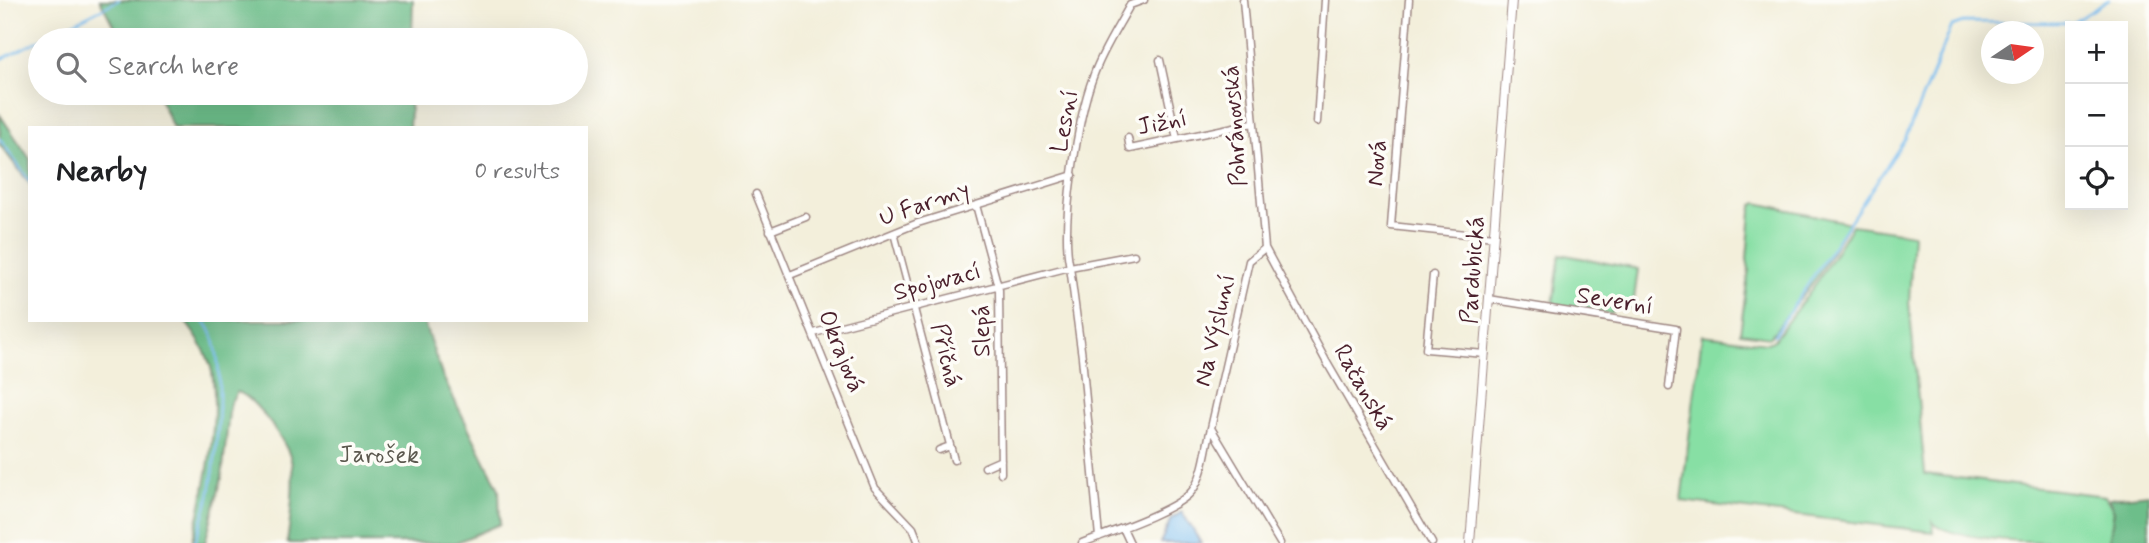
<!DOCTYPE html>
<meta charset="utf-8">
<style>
body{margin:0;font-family:Mynerve,sans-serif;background:#f6f6f6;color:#202124}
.controls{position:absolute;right:21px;top:21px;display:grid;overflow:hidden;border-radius:0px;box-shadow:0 7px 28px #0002}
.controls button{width:63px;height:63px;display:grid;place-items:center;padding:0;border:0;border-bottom:2px solid #e0e0e0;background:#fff;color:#202124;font:35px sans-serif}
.compass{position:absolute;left:1981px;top:21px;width:63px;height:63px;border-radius:50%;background:#fff;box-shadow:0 7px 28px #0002;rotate:77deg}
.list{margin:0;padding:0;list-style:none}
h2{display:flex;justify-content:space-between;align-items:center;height:91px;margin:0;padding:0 28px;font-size:30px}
h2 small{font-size:23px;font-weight:400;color:#757577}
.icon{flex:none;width:38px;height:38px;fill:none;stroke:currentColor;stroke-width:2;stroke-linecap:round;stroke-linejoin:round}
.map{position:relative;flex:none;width:2149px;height:543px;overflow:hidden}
.search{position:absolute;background:#fff;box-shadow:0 7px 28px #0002;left:28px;top:28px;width:560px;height:77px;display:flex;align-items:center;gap:18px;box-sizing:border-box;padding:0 24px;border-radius:38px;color:#757577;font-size:26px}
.panel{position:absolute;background:#fff;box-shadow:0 7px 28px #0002;left:28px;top:126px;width:560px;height:196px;border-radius:0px}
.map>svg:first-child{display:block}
.green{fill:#87dfa4;stroke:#687f68;stroke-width:2}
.forest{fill:#6dbe8a;stroke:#5c6e5a;stroke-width:2}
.water{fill:#7abdf0;stroke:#626e8e;stroke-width:2}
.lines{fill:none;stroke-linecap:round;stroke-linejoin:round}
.stream{stroke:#7abdf0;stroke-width:2.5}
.minor-casing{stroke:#9e8783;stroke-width:9}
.tertiary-casing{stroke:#9e8783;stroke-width:10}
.minor{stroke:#fff;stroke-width:6}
.tertiary{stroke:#fff;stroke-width:8}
.labels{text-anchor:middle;stroke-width:7;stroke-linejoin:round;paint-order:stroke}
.street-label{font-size:24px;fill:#4a1f2b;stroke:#fdfcf7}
.park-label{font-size:24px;fill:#5c594f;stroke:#fdfcf7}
</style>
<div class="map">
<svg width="2149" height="543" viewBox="0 0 2149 543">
<rect width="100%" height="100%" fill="#fdfcf7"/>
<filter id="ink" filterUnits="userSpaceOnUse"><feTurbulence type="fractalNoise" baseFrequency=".0143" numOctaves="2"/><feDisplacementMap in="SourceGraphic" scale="14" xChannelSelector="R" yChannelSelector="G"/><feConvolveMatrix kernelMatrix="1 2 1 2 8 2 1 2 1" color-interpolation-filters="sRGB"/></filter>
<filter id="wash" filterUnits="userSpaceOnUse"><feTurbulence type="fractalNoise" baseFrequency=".00686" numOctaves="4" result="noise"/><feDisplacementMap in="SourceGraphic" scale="28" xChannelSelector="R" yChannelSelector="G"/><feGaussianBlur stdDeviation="1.57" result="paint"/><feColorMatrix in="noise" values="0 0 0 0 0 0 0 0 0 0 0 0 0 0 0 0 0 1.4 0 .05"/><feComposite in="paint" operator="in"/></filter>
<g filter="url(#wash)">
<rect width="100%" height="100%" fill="#f3efdb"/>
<path class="green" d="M1757,203L1849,223L1817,277L1770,337L1740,333L1749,269L1747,259L1751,211L1753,205Z
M1852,225L1913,234L1909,302L1925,474L2105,496L2114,511L2109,543C2077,543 1948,543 1933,522L1934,532L1681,501L1702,335L1767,343L1773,341L1819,279Z
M1560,254L1638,269L1633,307L1615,304L1612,314L1553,305Z"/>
<path class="forest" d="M100,0H413L412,40H121Z
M157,93H411L409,128H173Z
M0,115L30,159V184L0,145Z
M184,320H423L442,375L499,489L500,524L455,543H287C290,522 295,480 291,460C287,443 253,395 237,392L230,403L222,477L205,543H192C204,495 220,421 212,372C208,352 196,335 184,320Z
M2149,494V543H2109L2114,511L2109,498Z"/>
<path class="water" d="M1182,512L1201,543H1160L1171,519Z"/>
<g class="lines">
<path class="stream" d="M0,60L119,0
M0,139L30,182
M1774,335L1905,139L1952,26L1963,22L2072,23L2109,0
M195,543C199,527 206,512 209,496C216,465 231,339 202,320"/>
</g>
</g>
<g filter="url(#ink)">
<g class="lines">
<g class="minor-casing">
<path id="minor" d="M1243,0L1265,248L1326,361L1432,543
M1409,0L1391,226L1494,237
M1160,60L1177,139
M1317,122L1325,0
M1128,138L1130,149L1253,123
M756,194L875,488L913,528L919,543
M976,205L999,290L1001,473
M770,231L806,217
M894,233L954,460
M1265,248L1249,261L1211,428L1280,543
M790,275L918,223L1073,175
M1433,275L1426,349L1485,354
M1489,299L1676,329L1669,387
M814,333L1070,267C1060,227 1078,117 1093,77C1102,51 1117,29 1130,5L1144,0
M939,450L950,446
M985,467L1001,460
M1123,528L1130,543
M1099,537L1082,357L1070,267L1134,255
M1082,543C1105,534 1178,510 1192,491C1204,476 1206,447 1211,428"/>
</g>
<g class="tertiary-casing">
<path id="tertiary" d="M1470,543L1512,0"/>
</g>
<use href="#minor" class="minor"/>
<use href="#tertiary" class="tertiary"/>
</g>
</g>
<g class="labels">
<g class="street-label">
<text transform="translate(1064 121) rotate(-79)" y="8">Lesní</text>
<text transform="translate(1162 122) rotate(-11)" y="8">Jižní</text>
<text transform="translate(1234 126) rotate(-94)" y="8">Pohránovská</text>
<text transform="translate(1376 163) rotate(-85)" y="8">Nová</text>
<text transform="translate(924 203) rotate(-19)" y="8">U Farmy</text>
<text transform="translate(1472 270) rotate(-86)" y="8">Pardubická</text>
<text transform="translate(937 281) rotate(-15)" y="8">Spojovací</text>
<text transform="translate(1615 300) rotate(9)" y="8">Severní</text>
<text transform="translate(1214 330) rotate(-77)" y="8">Na Výsluní</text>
<text transform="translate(981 331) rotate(-91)" y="8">Slepá</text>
<text transform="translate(842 351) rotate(68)" y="8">Okrajová</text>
<text transform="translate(947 355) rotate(76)" y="8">Příčná</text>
<text transform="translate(1364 387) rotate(60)" y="8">Račanská</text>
</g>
<g class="park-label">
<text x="379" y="462">Jarošek</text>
</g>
</g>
</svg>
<div class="controls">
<button>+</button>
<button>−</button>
<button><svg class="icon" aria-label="locate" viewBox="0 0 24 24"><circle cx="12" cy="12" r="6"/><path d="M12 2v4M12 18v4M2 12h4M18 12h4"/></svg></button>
</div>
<svg class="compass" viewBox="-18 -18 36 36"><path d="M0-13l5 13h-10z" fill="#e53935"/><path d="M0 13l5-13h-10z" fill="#757577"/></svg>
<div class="search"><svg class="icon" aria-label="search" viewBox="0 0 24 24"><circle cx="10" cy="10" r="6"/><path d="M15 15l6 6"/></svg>Search here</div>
<section class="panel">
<h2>Nearby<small>0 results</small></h2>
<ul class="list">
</ul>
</section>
</div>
